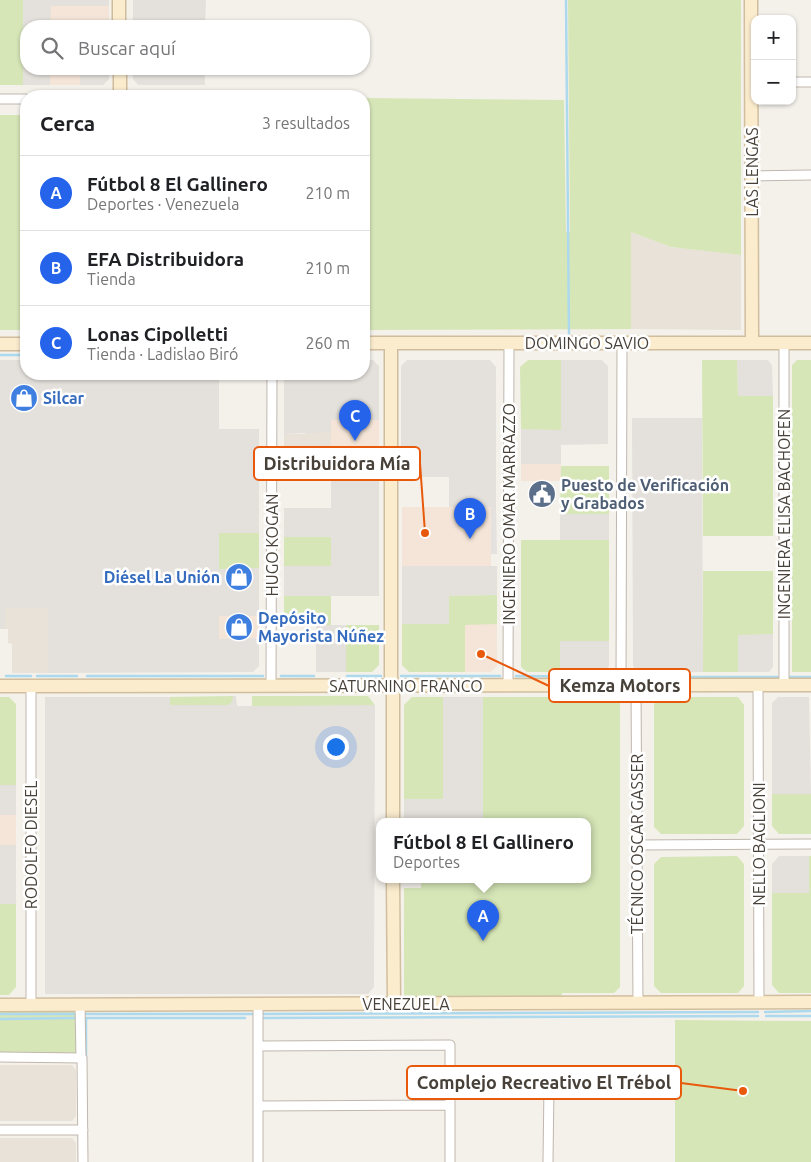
<!DOCTYPE html>
<html lang="es">
<meta charset="utf-8">
<style>
body{margin:0;font-family:Ubuntu,sans-serif;background:#f2f2f2;color:#202124}
.controls{position:absolute;right:15px;top:15px;display:grid;overflow:hidden;border-radius:10px;box-shadow:0 1px 4px #0004}
.controls button{width:45px;height:45px;display:grid;place-items:center;padding:0;border:0;border-bottom:1px solid #e0e0e0;background:#fff;color:#202124;font:25px sans-serif}
.you{position:absolute;left:335px;top:746px;width:18px;height:18px;margin:-12px;border:4px solid #fff;border-radius:50%;background:#1a73e8;box-shadow:0 0 0 8px #1a73e833}
.badge{display:grid;place-items:center;width:32px;height:32px;border-radius:50%;background:#2563eb;color:#fff;font-size:16px;font-weight:700}
.pin{position:absolute;translate:-50% -41px;filter:drop-shadow(0 1px 2px #0008)}
.pin::after{content:'';position:absolute;top:26px;width:18px;height:15px;background:inherit;clip-path:polygon(0 0,100% 0,50% 100%)}
.popup{position:absolute;left:376px;top:818px;width:215px;height:65px;box-sizing:border-box;display:grid;place-content:center;border-radius:10px;background:#fff;filter:drop-shadow(0 1px 4px #0005);font-size:16px;white-space:nowrap;color:#757577}
.popup b{font-size:19px;color:#202124}
.popup::after{content:'';position:absolute;left:50%;top:100%;margin-left:-10px;border:10px solid transparent;border-top-color:#fff}
.list{margin:0;padding:0;list-style:none}
h2{display:flex;justify-content:space-between;align-items:center;height:65px;margin:0;padding:0 20px;font-size:21px}
h2 small{font-size:16px;font-weight:400;color:#757577}
.list li{display:grid;grid-template-columns:32px 1fr auto;gap:15px;align-items:center;box-sizing:border-box;height:75px;padding:0 20px;border-top:1px solid #e0e0e0}
.list b{display:block;font-size:19px;white-space:nowrap}
.list p{margin:0;font-size:16px;white-space:nowrap;color:#757577}
.list em{font-size:16px;font-style:normal;color:#757577}
.icon{flex:none;width:28px;height:28px;fill:none;stroke:currentColor;stroke-width:2;stroke-linecap:round;stroke-linejoin:round}
.map{position:relative;flex:none;width:811px;height:1162px;overflow:hidden}
.search{position:absolute;background:#fff;box-shadow:0 1px 4px #0004;left:20px;top:20px;width:350px;height:55px;display:flex;align-items:center;gap:12px;box-sizing:border-box;padding:0 18px;border-radius:20px;color:#757577;font-size:19px}
.panel{position:absolute;background:#fff;box-shadow:0 1px 4px #0004;left:20px;top:90px;width:350px;height:290px;border-radius:20px}
.map>svg:first-child{display:block}
.residential{fill:#e8e2d9}
.commercial{fill:#f4e5d8}
.industrial{fill:#e4e0dc}
.green{fill:#d6e6b7}
.parking{fill:#e4e1df}
.lines{fill:none;stroke-linecap:round;stroke-linejoin:round}
.stream{stroke:#acd9ed;stroke-width:2.5}
.street-casing{stroke:#c0b7ae;stroke-width:11}
.secondary-casing{stroke:#d1be9e;stroke-width:15}
.street{stroke:#fff;stroke-width:9}
.secondary{stroke:#fbecce;stroke-width:12}
.labels{text-anchor:middle;stroke-width:5;stroke-linejoin:round;paint-order:stroke}
.street-label{font-size:16px;fill:#484139;stroke:#fff}
.shop-label{font-size:16px;font-weight:bold;fill:#366cbe;stroke:#fff;text-anchor:start}
.service-label{font-size:16px;font-weight:bold;fill:#4e5e75;stroke:#fff;text-anchor:start}
.leader{fill:none;stroke:#e8590c;stroke-width:2}
.callout-dot{fill:#e8590c;stroke:#fff;stroke-width:2}
.callout{fill:#fff;stroke:#e8590c;stroke-width:2}
.callout-label{font-size:18px;text-anchor:middle;font-weight:bold;fill:#484139}
</style>
<div class="map">
<svg width="811" height="1162" viewBox="0 0 811 1162">
<rect width="100%" height="100%" fill="#f4f1eb"/>
<path class="residential" d="M631,232L671,247L741,255V330L631,329Z
M305,432H331V449H284V434H305Z
M5,608H48V673H12V644L8,643V629H5Z
M0,1065H72L76,1070V1116L72,1121H0Z
M0,1138H72L76,1143V1162H0Z"/>
<path class="commercial" d="M50,6H109V26H50Z
M50,69H80V85H50Z
M22,115H26V199H23Z
M331,420H379V449H331Z
M521,464H561V481H521Z
M402,507H491V566H402Z
M219,616H259V638L219,639Z
M465,624H497V666L491,672H465Z
M0,815H16V845H0Z"/>
<path class="industrial" d="M23,0H109V6H51L50,26H26V69H50V85H23Z
M133,0H206L205,26H133Z
M80,69H109V79L103,85H80Z
M133,69H205V85H138L133,79Z
M0,360H26V374H219V429H259V533L219,534V568H259V616H219V639L259,638V666L253,672L48,673V608H5V629H0Z
M364,360H373L379,366V420H331V432L284,434V374H364Z
M407,360H490L496,367V507H449V477H401V366Z
M561,360H602L608,366V444L561,445V464H521V429H561Z
M737,360H768L772,365L773,396H738Z
M632,418H702L703,672H638L633,666Z
M284,449H379V596H284V566H331V537H284V508H331V479L284,478Z
M560,514H609V540H560Z
M402,566H497V595L449,596V624H402Z
M316,625H346V672H316Z
M738,634H773V667L769,672H738Z
M560,641H609V666L603,672H560Z
M233,696H236L237,706H252L254,704L375,705L374,987L368,994H45V697H170V704H230Z
M443,697H483V822H404V799H443Z
M778,697H809L811,794H772V703Z
M0,785H16V815H0Z
M0,845H16V904H0Z
M779,856H809V893H772V864Z"/>
<path class="green" d="M0,0H23V85H0Z
M568,0H741V255L671,247L631,232V329L364,330V98L564,100L566,232H570Z
M0,115H22L24,330H0Z
M528,360H561V430L521,429L520,367Z
M702,360H737L738,396H773V536H703Z
M797,360H811V672H792V365Z
M561,466H609V514H560Z
M219,533H259V568L219,569Z
M284,537H331V566H284Z
M521,540H609V641H560V672H527L521,667Z
M703,571H773V634L738,635V672H703Z
M497,595V624L465,625V672H409L402,665V624H449V596Z
M284,596H331V625H284Z
M346,625H379V665L372,672H346Z
M233,696L232,702L228,705H170V697Z
M252,696H368L375,705L252,706Z
M0,697H9L16,704V785H0Z
M412,697H443V799H404V705Z
M483,697H614L620,703V987L614,993H562L561,1002L404,1003V888H421V880H587V822H483Z
M660,697H738L744,705V826L737,834H661L654,827V704Z
M772,794H811V834H779L772,826Z
M737,856L744,864V986L738,993H661L654,986V864L661,857Z
M809,856H811V993H779L772,985V893H809Z
M0,904H16V987L9,995H0Z
M0,1011H82V1053H0Z
M675,1020L811,1021V1162H675Z"/>
<path class="parking" d="M491,507H496L497,554H491Z"/>
<g class="lines">
<path class="stream" d="M566,0L569,336
M0,355H26
M6,676H31
M37,676H77
M87,676H263
M281,676H314
M347,676H381
M401,676H500
M516,676L613,677
M630,677H778
M789,677H811
M765,1012L811,1011
M0,1014H254
M261,1014L758,1012
M766,1016H811
M83,1018H245
M263,1018L758,1016
M0,1019L75,1018
M86,1059V1018"/>
<g class="street-casing">
<path id="street" d="M792,82H811
M0,99H26
M752,176L811,175
M784,343V685
M758,685L759,1003
M31,686V1005
M271,686L272,374
M508,686L509,343
M621,686L622,343
M636,686L638,1003
M637,845L811,844
M258,1004V1162
M80,1005L81,1058
M258,1046L450,1045V1162
M0,1057L82,1058L83,1162
M470,1086L668,1084
M258,1106L450,1105
M0,1130H83
M548,1162L549,1085"/>
</g>
<g class="secondary-casing">
<path id="secondary" d="M119,0V26
M751,0L752,343
M120,69V96
M364,343H811
M391,343V676L393,695V822
M0,344H26
M0,686L811,685
M393,880L394,1004
M0,1005L811,1002"/>
</g>
<use href="#street" class="street"/>
<use href="#secondary" class="secondary"/>
</g>
<defs>
<g id="shop-disc" transform="scale(1.4375)"><circle r="9.5" fill="#3f7fe0" stroke="#fff"/><path d="M-5-2.5h2.3a2.7 3.5 0 0 1 5.4 0H5L5.5 6h-11ZM-1.5-2.5h3a1.5 2.3 0 0 0-3 0Z" fill="#fff"/></g>
<g id="civic-disc" transform="scale(1.4375)"><circle r="9.5" fill="#5c6f8a" stroke="#fff"/><path d="M-.6-6.5H3V-4.5H.6V-3L4-1V1h2V6H-6V1h2V-1L-.6-3ZM-1.2 2.5V6h2.4V2.5Z" fill="#fff"/></g>
</defs>
<g fill-rule="evenodd">
<use href="#shop-disc" x="24" y="398"/>
<use href="#civic-disc" x="542" y="494"/>
<use href="#shop-disc" x="239" y="577"/>
<use href="#shop-disc" x="239" y="627"/>
</g>
<g class="labels">
<g class="street-label">
<text transform="translate(752 172) rotate(-90)" y="6">LAS LENGAS</text>
<text x="587" y="349">DOMINGO SAVIO</text>
<text transform="translate(509 514) rotate(-90)" y="6">INGENIERO OMAR MARRAZZO</text>
<text transform="translate(784 514) rotate(-90)" y="6">INGENIERA ELISA BACHOFEN</text>
<text transform="translate(272 545) rotate(-90)" y="6">HUGO KOGAN</text>
<text x="406" y="692">SATURNINO FRANCO</text>
<text transform="translate(637 844) rotate(-90)" y="6">TÉCNICO OSCAR GASSER</text>
<text transform="translate(759 844) rotate(-90)" y="6">NELLO BAGLIONI</text>
<text transform="translate(31 845) rotate(-90)" y="6">RODOLFO DIESEL</text>
<text x="406" y="1010">VENEZUELA</text>
</g>
<g class="shop-label">
<text x="43" y="404">Silcar</text>
<text x="220" y="583" text-anchor="end">Diésel La Unión</text>
<text x="258" y="624">Depósito<tspan x="258" dy="18">Mayorista Núñez</tspan></text>
</g>
<g class="service-label">
<text x="561" y="491">Puesto de Verificación<tspan x="561" dy="18">y Grabados</tspan></text>
</g>
</g>
<path class="leader" d="M425 533L420 463M481 654L549 686M743 1091L681 1083"/>
<g class="callout-dot">
<circle cx="425" cy="533" r="5"/>
<circle cx="481" cy="654" r="5"/>
<circle cx="743" cy="1091" r="5"/>
</g>
<g class="callout">
<rect x="254" y="447" width="166" height="33" rx="5"/>
<rect x="549" y="669" width="141" height="33" rx="5"/>
<rect x="407" y="1066" width="274" height="33" rx="5"/>
</g>
<g class="callout-label">
<text x="337" y="470">Distribuidora Mía</text>
<text x="620" y="692">Kemza Motors</text>
<text x="544" y="1089">Complejo Recreativo El Trébol</text>
</g>
</svg>
<div class="controls">
<button>+</button>
<button>−</button>
</div>
<div class="you"></div>
<div class="pin badge" style="left:483px;top:941px">A</div>
<div class="popup"><b>Fútbol 8 El Gallinero</b>Deportes</div>
<div class="pin badge" style="left:470px;top:539px">B</div>
<div class="pin badge" style="left:355px;top:441px">C</div>
<div class="search"><svg class="icon" aria-label="search" viewBox="0 0 24 24"><circle cx="10" cy="10" r="6"/><path d="M15 15l6 6"/></svg>Buscar aquí</div>
<section class="panel">
<h2>Cerca<small>3 resultados</small></h2>
<ul class="list">
<li><span class="badge">A</span><div><b>Fútbol 8 El Gallinero</b><p>Deportes · Venezuela</p></div><em>210 m</em></li>
<li><span class="badge">B</span><div><b>EFA Distribuidora</b><p>Tienda</p></div><em>210 m</em></li>
<li><span class="badge">C</span><div><b>Lonas Cipolletti</b><p>Tienda · Ladislao Biró</p></div><em>260 m</em></li>
</ul>
</section>
</div>
